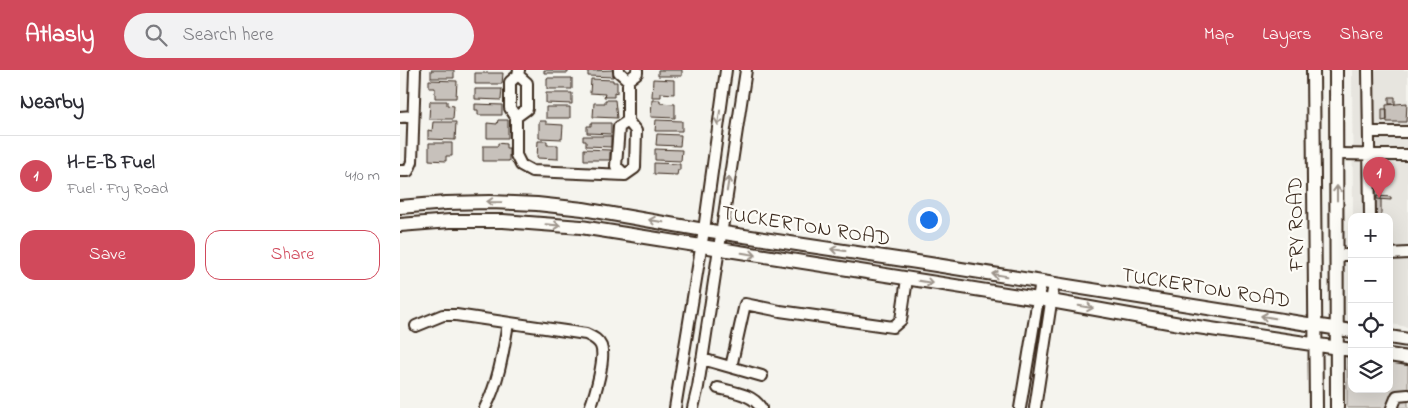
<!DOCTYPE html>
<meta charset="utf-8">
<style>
body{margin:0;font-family:"Indie Flower",sans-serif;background:#f2f2f3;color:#2b2b33}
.controls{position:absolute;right:15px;bottom:15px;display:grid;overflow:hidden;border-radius:10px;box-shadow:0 5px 20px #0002}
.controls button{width:45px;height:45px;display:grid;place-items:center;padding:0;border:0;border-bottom:1px solid #e1e1e2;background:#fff;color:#2b2b33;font:25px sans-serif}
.you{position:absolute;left:528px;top:149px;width:18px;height:18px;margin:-12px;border:4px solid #fff;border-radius:50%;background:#1a73e8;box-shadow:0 0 0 8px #1a73e833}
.badge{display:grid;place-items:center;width:32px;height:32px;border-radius:50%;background:#d1495b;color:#fff;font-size:16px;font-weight:700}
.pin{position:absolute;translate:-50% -41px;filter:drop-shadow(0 1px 2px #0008)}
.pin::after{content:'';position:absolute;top:26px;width:18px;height:15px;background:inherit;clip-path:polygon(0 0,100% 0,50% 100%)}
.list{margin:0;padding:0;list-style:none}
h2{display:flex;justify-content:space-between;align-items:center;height:65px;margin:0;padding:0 20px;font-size:21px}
h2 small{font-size:16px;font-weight:400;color:#7c7c81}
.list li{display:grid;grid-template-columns:32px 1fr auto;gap:15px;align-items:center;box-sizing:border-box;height:80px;padding:0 20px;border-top:1px solid #e1e1e2}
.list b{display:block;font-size:19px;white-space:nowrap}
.list p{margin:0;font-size:16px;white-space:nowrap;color:#7c7c81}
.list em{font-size:16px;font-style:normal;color:#7c7c81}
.actions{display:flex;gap:10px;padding:15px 20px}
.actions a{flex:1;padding:11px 0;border:1px solid #d1495b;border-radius:15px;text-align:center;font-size:18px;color:#d1495b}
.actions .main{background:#d1495b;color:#fff}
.icon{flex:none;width:28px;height:28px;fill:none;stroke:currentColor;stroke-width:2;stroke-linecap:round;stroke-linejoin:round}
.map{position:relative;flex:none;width:1008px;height:338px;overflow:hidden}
header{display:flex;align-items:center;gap:30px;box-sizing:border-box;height:70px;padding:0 25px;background:#d1495b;color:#fff}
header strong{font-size:24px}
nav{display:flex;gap:28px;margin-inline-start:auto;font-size:18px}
.search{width:350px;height:45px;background:#f2f2f3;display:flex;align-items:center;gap:12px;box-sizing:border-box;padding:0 18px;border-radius:28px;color:#7c7c81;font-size:19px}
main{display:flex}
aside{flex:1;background:#fff}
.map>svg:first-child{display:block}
.built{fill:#e7e5df}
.green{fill:#dad6d0;stroke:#8a8077}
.building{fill:#c7c1bb;stroke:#3b2a1e}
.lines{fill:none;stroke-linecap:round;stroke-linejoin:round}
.minor-casing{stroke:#3b2a1e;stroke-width:14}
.major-casing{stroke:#3b2a1e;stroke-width:16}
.minor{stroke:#fdfcf7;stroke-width:10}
.major{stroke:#fdfcf7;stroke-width:12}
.oneway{stroke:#9c938a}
.labels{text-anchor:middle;stroke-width:4.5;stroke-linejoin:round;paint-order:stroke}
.street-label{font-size:21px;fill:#3b2a1e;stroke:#fdfcf7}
</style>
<header>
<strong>Atlasly</strong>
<div class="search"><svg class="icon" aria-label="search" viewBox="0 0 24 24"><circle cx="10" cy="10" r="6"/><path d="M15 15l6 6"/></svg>Search here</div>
<nav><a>Map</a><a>Layers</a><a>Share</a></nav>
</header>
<main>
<aside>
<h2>Nearby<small></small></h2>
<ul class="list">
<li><span class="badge">1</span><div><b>H-E-B Fuel</b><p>Fuel · Fry Road</p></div><em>410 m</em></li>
</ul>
<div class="actions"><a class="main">Save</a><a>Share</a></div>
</aside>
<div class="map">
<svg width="1008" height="338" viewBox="0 0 1008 338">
<rect width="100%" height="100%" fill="#f5f4ee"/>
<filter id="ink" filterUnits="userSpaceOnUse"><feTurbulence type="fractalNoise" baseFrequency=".02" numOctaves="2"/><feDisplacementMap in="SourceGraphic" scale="10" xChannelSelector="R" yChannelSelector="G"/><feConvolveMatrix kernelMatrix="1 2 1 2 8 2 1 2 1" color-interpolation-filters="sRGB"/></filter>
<g filter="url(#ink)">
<path class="built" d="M952,0H1008V257L991,254L989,250V147H953Z"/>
<path class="green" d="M947,286H952V319H989V291L1008,293V338H947Z"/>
<path class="building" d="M31,0H54V8H31Z
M144,0H168V3H144Z
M213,0V7L188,6V1H186Z
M258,0H282V6H258Z
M75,3H103L102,14H75Z
M147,8H172V19H147Z
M191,9L213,10V12H217V23L214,22V27H204L205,24L190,23Z
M253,9L274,10V24L261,23V27H252Z
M29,10L57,11L56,28H35V18H29Z
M75,19H102L101,30L75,29Z
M146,23H172V34L146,33Z
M989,27H995V34H989Z
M205,30H215L217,48L193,47L194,33H205Z
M252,30H260V33L275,34V48L251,47Z
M30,31H47V35L54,36L53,49H29Z
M1007,33L1006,52H987L986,35Z
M75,34L102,35V45H78V40H75Z
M146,37H170V48H146Z
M982,39H987V50L982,51Z
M98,50H108V68H87V53L97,54Z
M256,50L282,51V61H255Z
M139,51H146V54L163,55L162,69L139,68Z
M33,52H56L55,70L28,69V60L32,61Z
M191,53H211V64L187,63V56H191Z
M257,64L281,65L280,76L256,75Z
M183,66H211V77L186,76V71H183Z
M138,71H147V75H158V89L137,88Z
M29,73H52V86H46V91L29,90Z
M98,73L106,74V78H109V91H83V76H98Z
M184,79L210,80V90H184Z
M255,79L282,80L281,91L255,90Z
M254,93L280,94V100H278L277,105L254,104Z
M973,104H981V147H972Z
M977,126L991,127V130L977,129Z"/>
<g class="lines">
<g class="minor-casing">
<path id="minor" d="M219,0V2L228,10
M968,0L970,147
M118,5L110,12V38L116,47V85L121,95L132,101L225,105
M228,10L237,3V0
M0,47L13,46
M116,47L127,39V13L118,5L119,0
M969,62H1008
M938,84L1008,85
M0,101H8L12,92L15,0
M225,105L235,98L236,61L228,51V10
M225,105L216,96L219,57L228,51
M989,184L1008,183
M937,185H952
M16,256L43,245H56L186,264C192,267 198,269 201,276C206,288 195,325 190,338
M302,289L362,306
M331,297L345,234L380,241L493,257L501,250L507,209
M318,318C333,322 353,324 361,338
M85,338C99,311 103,283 108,253
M275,338L304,160L326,0
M293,338L298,317L346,0
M620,338L641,211
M635,338L654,213
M992,338L997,326L1008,325"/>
</g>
<g class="major-casing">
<path id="major" d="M913,0L916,338
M936,0L937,338
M0,137L46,133L90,132L137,134L183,139L304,160L517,192L952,261
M0,155L50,151H103L181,157L651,231L791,256L952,280
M989,267L1008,270
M989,285L1008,288"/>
</g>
<use href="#minor" class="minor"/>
<use href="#major" class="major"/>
</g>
<defs><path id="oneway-shaft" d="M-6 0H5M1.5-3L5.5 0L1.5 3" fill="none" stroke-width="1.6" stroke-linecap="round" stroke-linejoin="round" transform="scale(1.25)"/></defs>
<g class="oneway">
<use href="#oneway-shaft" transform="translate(319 48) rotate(98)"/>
<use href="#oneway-shaft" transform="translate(328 114) rotate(-81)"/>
<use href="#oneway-shaft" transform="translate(937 123) rotate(-90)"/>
<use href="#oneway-shaft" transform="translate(94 132) rotate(-179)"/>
<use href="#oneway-shaft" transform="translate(256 151) rotate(-170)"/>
<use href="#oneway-shaft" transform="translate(153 155) rotate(5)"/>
<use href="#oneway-shaft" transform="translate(438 180) rotate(-172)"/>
<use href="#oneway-shaft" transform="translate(349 184) rotate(9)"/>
<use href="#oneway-shaft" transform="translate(599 205) rotate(-171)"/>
<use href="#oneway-shaft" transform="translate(526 212) rotate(9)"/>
<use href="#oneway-shaft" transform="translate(686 237) rotate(10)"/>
<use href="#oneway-shaft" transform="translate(868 247) rotate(-171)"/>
</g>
</g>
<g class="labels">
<g class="street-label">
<text transform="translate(895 154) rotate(-91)" y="7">FRY ROAD</text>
<text transform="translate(406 155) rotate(9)" y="7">TUCKERTON ROAD</text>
<text transform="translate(806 217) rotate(9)" y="7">TUCKERTON ROAD</text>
</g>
</g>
</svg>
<div class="controls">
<button>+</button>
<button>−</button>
<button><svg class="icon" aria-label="locate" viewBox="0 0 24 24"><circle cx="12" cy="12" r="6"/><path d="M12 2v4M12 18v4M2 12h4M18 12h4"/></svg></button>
<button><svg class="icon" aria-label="layers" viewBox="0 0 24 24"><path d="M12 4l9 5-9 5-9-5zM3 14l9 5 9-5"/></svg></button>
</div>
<div class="you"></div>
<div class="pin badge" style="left:979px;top:128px">1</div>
</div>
</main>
